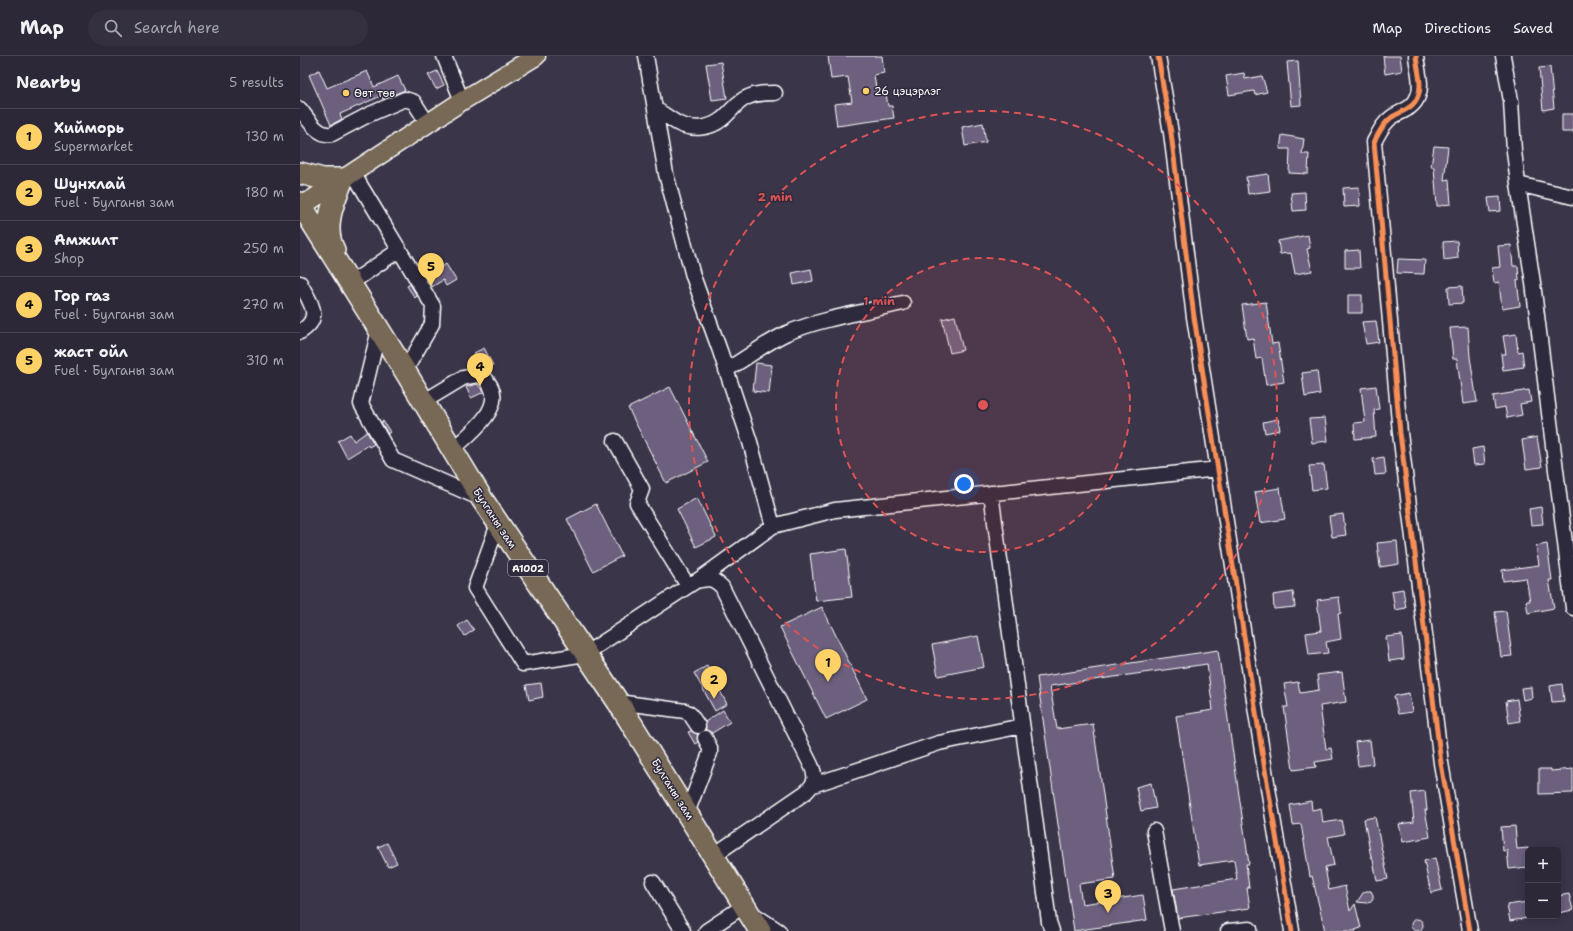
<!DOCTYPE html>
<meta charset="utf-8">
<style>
body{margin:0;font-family:"Shantell Sans",sans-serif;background:#343040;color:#f1f3f6}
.controls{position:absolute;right:12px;bottom:12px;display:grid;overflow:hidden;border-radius:6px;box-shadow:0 2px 10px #0003}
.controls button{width:36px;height:36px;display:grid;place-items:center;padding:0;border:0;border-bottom:1px solid #484453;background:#2c2838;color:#f1f3f6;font:20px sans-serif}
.you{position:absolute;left:664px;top:428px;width:14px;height:14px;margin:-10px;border:3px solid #fff;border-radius:50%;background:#1a73e8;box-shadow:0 0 0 6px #1a73e833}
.badge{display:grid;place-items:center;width:26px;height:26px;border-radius:50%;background:#ffd166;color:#111;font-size:13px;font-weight:700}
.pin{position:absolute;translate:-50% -33px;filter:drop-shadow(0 1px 2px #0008)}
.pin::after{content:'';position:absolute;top:21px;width:14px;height:12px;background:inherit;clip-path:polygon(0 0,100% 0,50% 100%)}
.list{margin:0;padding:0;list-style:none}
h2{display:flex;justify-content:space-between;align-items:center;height:52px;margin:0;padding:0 16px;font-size:17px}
h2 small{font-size:13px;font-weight:400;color:#a6a6ae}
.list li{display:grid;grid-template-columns:26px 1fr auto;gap:12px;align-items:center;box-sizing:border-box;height:56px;padding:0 16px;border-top:1px solid #484453}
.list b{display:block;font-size:15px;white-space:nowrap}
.list p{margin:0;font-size:13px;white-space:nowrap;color:#a6a6ae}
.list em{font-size:13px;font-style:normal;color:#a6a6ae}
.icon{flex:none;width:22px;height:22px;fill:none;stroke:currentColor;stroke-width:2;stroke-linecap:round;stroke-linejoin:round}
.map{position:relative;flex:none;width:1273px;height:875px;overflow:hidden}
header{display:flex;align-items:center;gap:24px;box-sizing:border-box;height:56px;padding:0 20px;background:#2c2838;border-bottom:1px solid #484453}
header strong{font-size:19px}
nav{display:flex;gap:22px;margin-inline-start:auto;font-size:14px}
.search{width:280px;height:36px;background:#343040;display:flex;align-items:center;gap:10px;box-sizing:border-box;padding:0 14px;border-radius:22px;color:#a6a6ae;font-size:15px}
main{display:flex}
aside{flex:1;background:#2c2838}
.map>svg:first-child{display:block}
.building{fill:#6c617e;stroke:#fff}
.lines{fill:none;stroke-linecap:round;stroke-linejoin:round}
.minor-casing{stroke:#fff;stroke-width:17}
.major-casing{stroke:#fff;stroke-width:21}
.highway-casing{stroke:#fff;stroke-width:24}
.minor{stroke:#2f2a3d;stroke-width:14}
.major{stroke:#776954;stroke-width:18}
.highway{stroke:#776954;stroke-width:21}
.cycleway-casing{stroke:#2f2a3d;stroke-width:8}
.cycleway{stroke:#f78f57;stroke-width:5}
.ring{fill:none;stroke:#de5353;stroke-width:2;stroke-dasharray:7 5}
.poi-dot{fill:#ffd166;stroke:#2f2a3d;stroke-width:1.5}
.labels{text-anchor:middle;stroke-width:3;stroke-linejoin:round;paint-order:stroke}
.shield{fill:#2f2a3d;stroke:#c1bfc5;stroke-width:1}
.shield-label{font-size:10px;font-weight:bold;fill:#fff}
.poi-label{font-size:11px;fill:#fff;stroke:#2f2a3d;text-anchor:start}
.street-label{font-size:11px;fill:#fff;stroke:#2f2a3d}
.centre{fill:#de5353;stroke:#2f2a3d;stroke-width:2}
.ring-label{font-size:12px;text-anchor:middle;font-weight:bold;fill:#de5353;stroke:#2f2a3d;stroke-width:3;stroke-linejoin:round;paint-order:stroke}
</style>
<header>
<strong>Map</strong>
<div class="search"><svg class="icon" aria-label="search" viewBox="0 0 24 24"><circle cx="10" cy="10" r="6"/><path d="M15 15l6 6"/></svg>Search here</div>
<nav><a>Map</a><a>Directions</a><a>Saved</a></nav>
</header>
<main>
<aside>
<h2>Nearby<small>5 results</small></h2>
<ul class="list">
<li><span class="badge">1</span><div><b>Хийморь</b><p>Supermarket</p></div><em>130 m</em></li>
<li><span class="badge">2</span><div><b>Шунхлай</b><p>Fuel · Булганы зам</p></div><em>180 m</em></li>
<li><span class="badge">3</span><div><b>Амжилт</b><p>Shop</p></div><em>250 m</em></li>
<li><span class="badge">4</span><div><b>Гор газ</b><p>Fuel · Булганы зам</p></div><em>270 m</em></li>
<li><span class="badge">5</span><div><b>жаст ойл</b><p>Fuel · Булганы зам</p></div><em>310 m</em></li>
</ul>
</aside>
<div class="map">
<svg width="1273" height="875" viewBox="0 0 1273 875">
<rect width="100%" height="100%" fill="#3b354a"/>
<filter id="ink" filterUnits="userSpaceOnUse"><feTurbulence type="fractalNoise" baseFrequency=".025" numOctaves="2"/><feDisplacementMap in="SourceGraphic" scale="8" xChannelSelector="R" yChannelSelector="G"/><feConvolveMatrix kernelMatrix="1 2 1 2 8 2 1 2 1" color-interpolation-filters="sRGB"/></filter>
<g filter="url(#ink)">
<path class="building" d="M528,0H582L584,17L574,19L577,39L586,38L588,50H592L594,62L537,70L534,48L552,46L548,21L531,23Z
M1083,0H1100L1102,15L1085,18Z
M998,5L1001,49L991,50L987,6Z
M421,6L427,42L412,44L406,8Z
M1250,11L1254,52L1243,54L1239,12Z
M19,14L27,32L67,15L74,31L98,20L105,34L83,43L81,40L40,58L42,63L31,69L9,19Z
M137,15L144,29L136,33L128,19Z
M944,17L945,23L962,20L967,36L955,39L954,35L929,39L926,20Z
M1262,58H1273V76H1262Z
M683,67L686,86L665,90L662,71Z
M982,79L1004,83L1002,98H1009L1008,118L989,117L990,93H980Z
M1134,90L1148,91L1144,124L1149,123L1151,148L1142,149L1141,150H1137L1134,111H1131Z
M968,118L970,135L948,138L946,121Z
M1059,131L1060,150L1044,151L1043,132Z
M1005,136L1006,154L993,155L991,137Z
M1200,141L1201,155L1190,156L1188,142Z
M1008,179L1010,192L1007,193L1012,215L995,218L991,197L980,198L978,185Z
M1157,185L1158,202L1144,204L1143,186Z
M1211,189L1213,210H1218L1219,224H1217L1220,250L1202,253L1199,226L1194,227L1192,212L1200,211L1198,190Z
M1059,194L1060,212H1045V195Z
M1098,203L1125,204L1124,218L1097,217Z
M146,208L156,224L146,230L143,224L132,231L124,219L131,215L132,217Z
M511,213L513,225L494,229L492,217Z
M110,228L117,240L115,242L107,230Z
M1162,230L1163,247L1149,248L1148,231Z
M1048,239H1062V257H1048Z
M966,246L972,288L978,287L984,326L966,329L962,302L956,303L953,282L947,283L942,249Z
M655,260L663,294L650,297L642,263Z
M1076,265L1079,286L1066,288L1062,266Z
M1168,271L1170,301L1177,346L1163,348L1157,303H1153L1150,272Z
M1216,278L1218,296L1222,295L1224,311L1203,314L1201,298H1206L1203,280Z
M184,292L193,309L186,313L182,311L174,297Z
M456,307L472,309L469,337L453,335Z
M1017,315L1020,338L1005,341L1002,317Z
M177,328L184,336L171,342L166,331Z
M1076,330L1079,353L1074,354L1076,381L1055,383L1054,367L1065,366L1061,332Z
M370,331L408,406L366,427L328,352Z
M1229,334L1231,346L1220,348L1222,359L1207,362L1205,351L1195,353L1193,340Z
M1025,362L1028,385L1012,387L1009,363Z
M978,363L980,374L965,377L963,366Z
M83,365L90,376L88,378L81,366Z
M67,376L74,388L69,391L68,389L47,402L38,385L50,378L54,385Z
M1237,381L1242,411L1226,413L1222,384Z
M1183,391L1185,408L1174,409L1172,393Z
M1084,401L1086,418L1075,419L1073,403Z
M1024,409L1027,432L1012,434L1009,410Z
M980,432L985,463L960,467L955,436Z
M397,442L416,481L396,491L377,453Z
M296,448L322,500L293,515L267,463Z
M1241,451L1243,468L1231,469L1229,453Z
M1043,458L1046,479L1032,481L1029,460Z
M1097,485L1099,508L1080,511L1077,487Z
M1247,488L1252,524H1249L1254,552L1228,557L1226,545H1230L1226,522L1203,525L1202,514L1239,509L1236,490Z
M546,493L552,541L516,545L510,498Z
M1103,533L1106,552L1095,554L1092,535Z
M993,536L995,551L974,553L973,539Z
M1039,541L1041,557L1038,558L1041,583L1026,586L1028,597L1009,599L1006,577L1021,575L1017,544Z
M522,551L567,643L526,663L480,571Z
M1206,555L1212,600L1201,601L1195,556Z
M167,564L174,574L165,580L158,570Z
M1102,579L1104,603L1089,605L1086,581Z
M678,580L684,611L638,620L632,589Z
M918,594L949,808H946L949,832H947L950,852L878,862L873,833L937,823L934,804L899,809L876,660L913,654L907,608L750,630L757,673L793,668L815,823L779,828L782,848L843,839L847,864L774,875L756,755L737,621Z
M407,610L427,648L415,655L394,617Z
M1042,616L1046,646L1020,650L1026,693L1031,692L1033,703L1015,706L1016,711L993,714L984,651H988L984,628L998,626L1000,637L1019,634L1017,619Z
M241,627L243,641L229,644L226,629Z
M1262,628L1264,645L1252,646L1250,630Z
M1231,631L1232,642L1223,644L1221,632Z
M1109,637L1112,656L1098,658L1094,640Z
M1217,643L1220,665L1209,667L1206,645Z
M423,654L430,666L412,677L406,674L405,666Z
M391,675L398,678V686L395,688L388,676Z
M1070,684L1073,708L1058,710L1055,686Z
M1239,713H1251V715L1273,713V737L1239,738Z
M851,727L856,752L841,755L836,731Z
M1125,735L1127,754H1125L1130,781L1103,786L1099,768L1114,766L1111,737Z
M1011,745L1012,754L1021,752L1023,767L1041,764L1044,778L1028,781L1034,809L1025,811L1029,834L1045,830L1050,855L1055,848L1061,872L1055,874L1056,875H1025L1012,820L1010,821L1001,768L993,769L990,749Z
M1075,761L1088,823L1077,825L1073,804L1071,801L1064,763Z
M1215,770L1217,793L1228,792V811L1209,813L1207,794L1203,795L1201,771Z
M87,787L97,807L88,811L78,791Z
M1135,802L1142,834L1131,837L1124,805Z
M1066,835H1071L1073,839V843L1071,846L1067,847L1057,846L1063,837Z
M1269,838L1273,854L1258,857V840Z
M1228,846V862L1210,865L1207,849Z
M1111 869a6 6 0 1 1 12 0a6 6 0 1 1-12 0Z"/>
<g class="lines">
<g class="minor-casing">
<path id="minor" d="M144,0L162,45
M346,0L366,118L393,220L420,295L450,386L473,470
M858,0L871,77L894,261L965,714L992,875
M1116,0C1117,12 1123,29 1118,40C1114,52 1102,55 1092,61C1083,67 1079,77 1074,86L1100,377L1141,707L1170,875
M1203,0L1211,45L1214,95L1218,128L1273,141
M0,53C8,63 18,81 32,78L68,59L105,43L114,46L128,68
M355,53C363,57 371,64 379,68C393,74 410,73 422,63C431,56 437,45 448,41C457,37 466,37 475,37
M53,117L133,250L132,268L105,315
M1218,128L1233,227L1273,552
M0,227C10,247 24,261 0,276
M51,227L99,194
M79,274L61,348L93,404L182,443
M426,314C447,302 465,287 487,277C523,262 565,256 603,247
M123,346L163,322L178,319C185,321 187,324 191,331C203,354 167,380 152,394
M315,385L342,433L337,447L388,530
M691,437L749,866L752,875
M198,468L175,532L223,608L285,598L396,525C409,522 413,522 422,531L511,709C517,722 515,727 506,736L414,799
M397,525L473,470L535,454L918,413
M318,646L385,655L390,658L398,670
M513,729L639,687L722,670
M387,757L410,697V692L405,682
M854,775L872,875
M353,826L383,875
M453,858L479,875
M406,875L445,849
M928,875L950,873"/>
</g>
<g class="major-casing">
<path id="major" d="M2,150L162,45L236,0"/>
</g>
<g class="highway-casing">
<path id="highway" d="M0,117L23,123H43C34,144 22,171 34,194
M0,147L105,315L182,443L318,646L460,875"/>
</g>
<use href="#minor" class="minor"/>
<use href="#major" class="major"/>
<use href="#highway" class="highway"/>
<g class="cycleway-casing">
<path id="cycleway" d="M858,0L871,77L894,261L965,714L992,875
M1116,0C1117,12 1123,29 1118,40C1114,52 1102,55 1092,61C1083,67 1079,77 1074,86L1100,377L1141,707L1170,875"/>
</g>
<use href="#cycleway" class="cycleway"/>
</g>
</g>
<circle cx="683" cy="349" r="147" fill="#de5353" fill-opacity=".12"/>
<g class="ring">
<circle cx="683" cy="349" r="147"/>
<circle cx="683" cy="349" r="294"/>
</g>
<g class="poi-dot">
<circle cx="566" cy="35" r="4"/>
<circle cx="46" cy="37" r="4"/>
</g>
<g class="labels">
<rect class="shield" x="208" y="504" width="40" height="16" rx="3"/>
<g class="shield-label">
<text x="228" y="516">A1002</text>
</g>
<g class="poi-label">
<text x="574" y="39">26 цэцэрлэг</text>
<text x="54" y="41">Өвт төв</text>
</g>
<g class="street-label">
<text transform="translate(195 462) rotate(57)" y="4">Булганы зам</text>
<text transform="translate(373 733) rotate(58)" y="4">Булганы зам</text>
</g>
</g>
<circle cx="683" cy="349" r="6" class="centre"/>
<g class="ring-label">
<text x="475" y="145">2 min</text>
<text x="579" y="249">1 min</text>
</g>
</svg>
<div class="controls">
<button>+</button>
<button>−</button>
</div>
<div class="you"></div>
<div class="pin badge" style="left:528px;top:626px">1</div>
<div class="pin badge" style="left:414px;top:643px">2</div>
<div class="pin badge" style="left:808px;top:857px">3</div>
<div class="pin badge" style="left:180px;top:330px">4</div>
<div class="pin badge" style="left:131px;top:230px">5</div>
</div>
</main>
